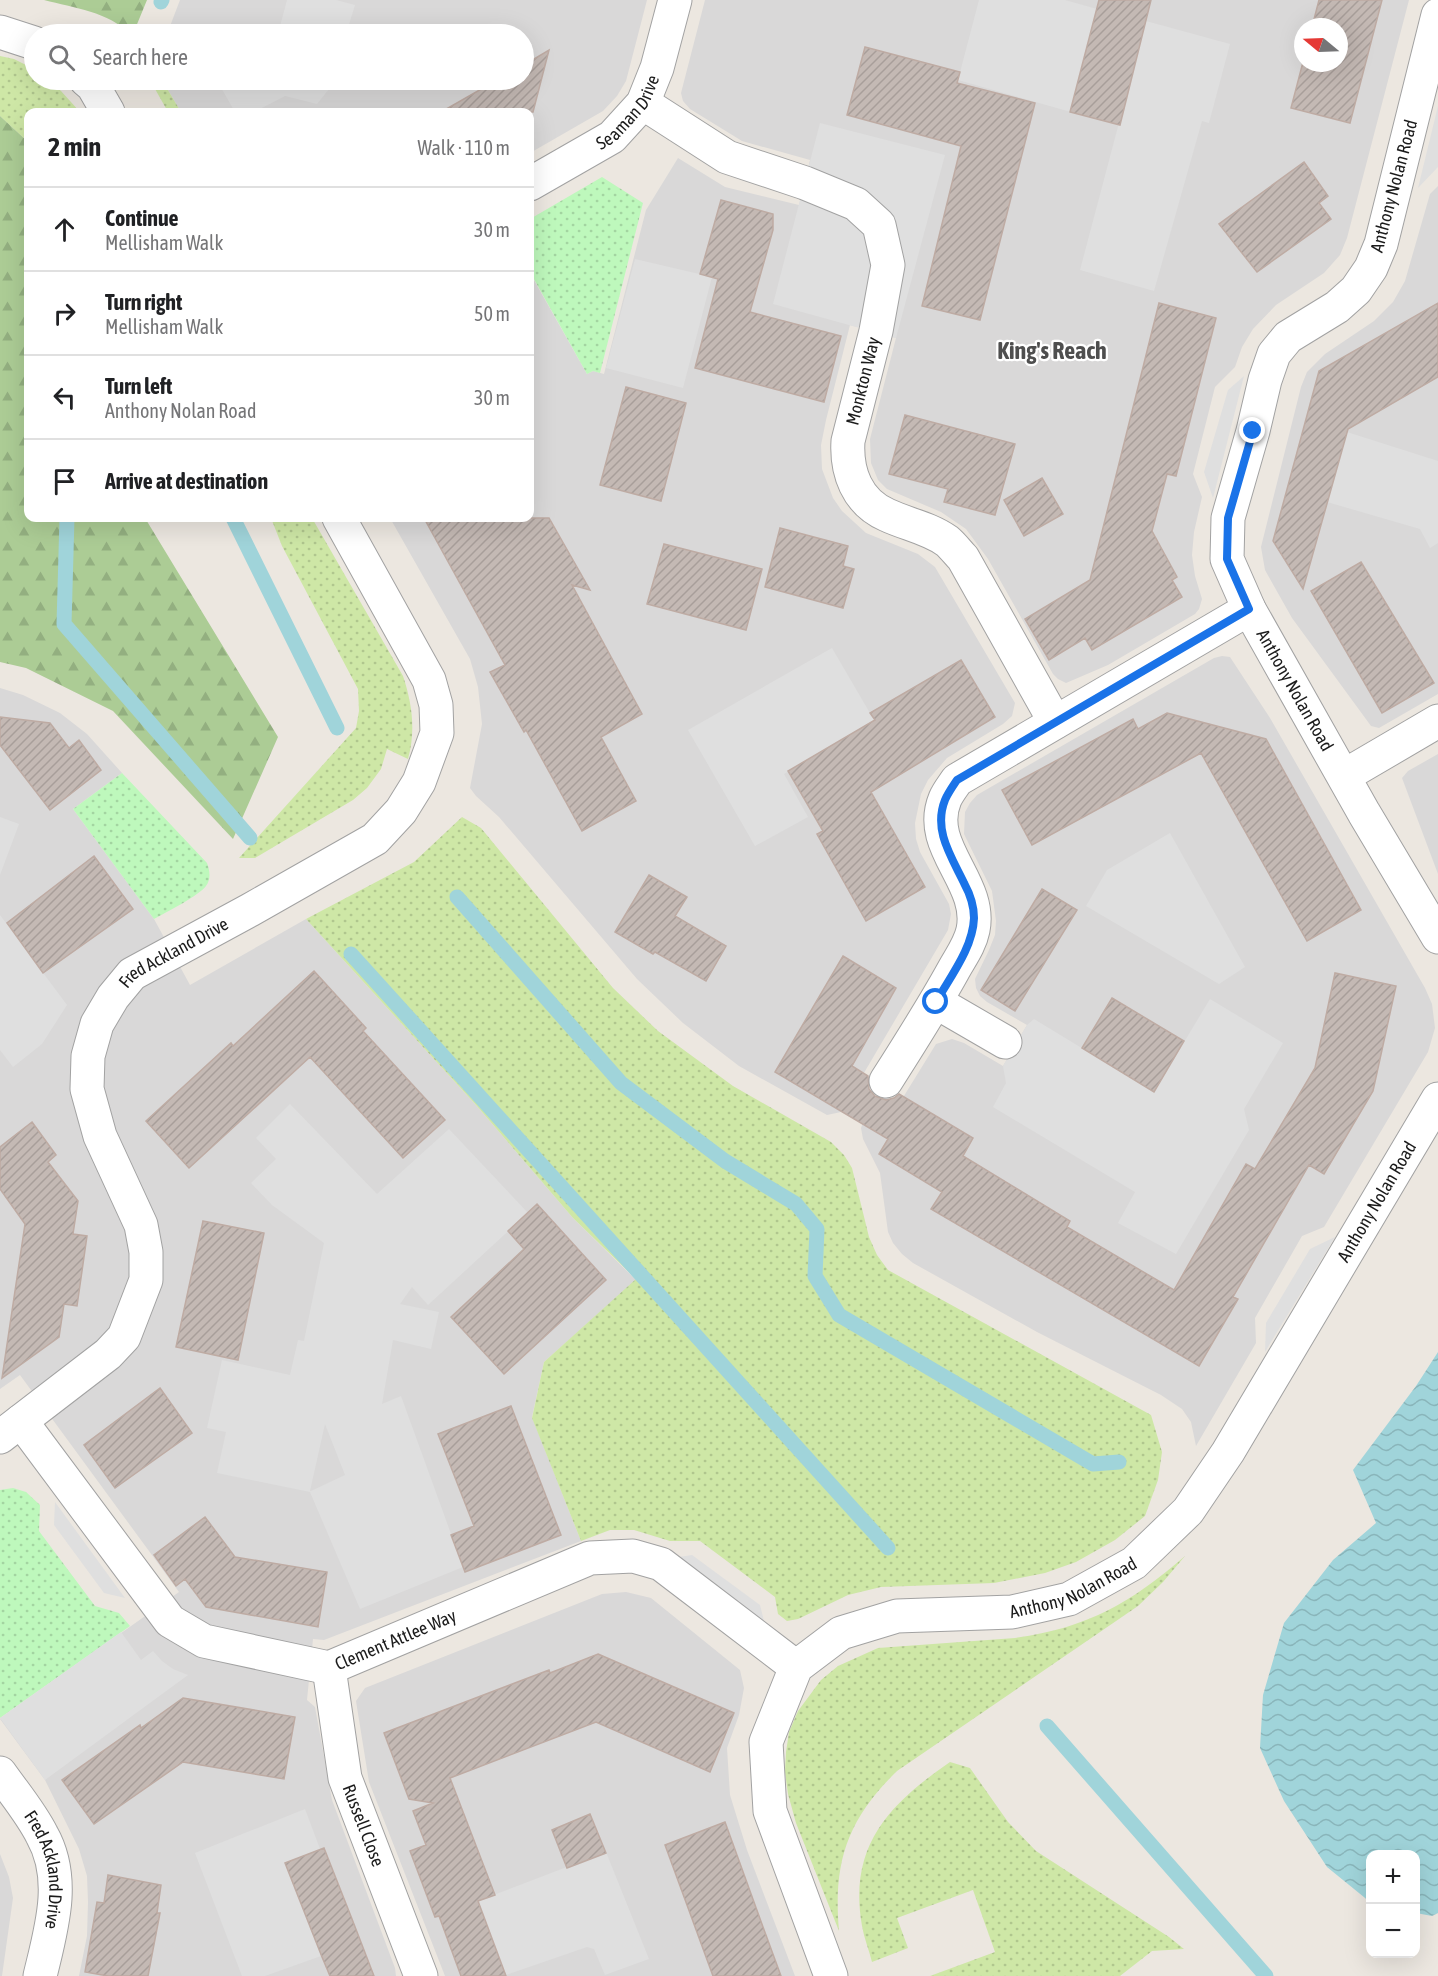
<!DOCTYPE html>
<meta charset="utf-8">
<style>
body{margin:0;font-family:"Asap Condensed",sans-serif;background:#f2f2f2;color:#202124}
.controls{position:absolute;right:18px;bottom:18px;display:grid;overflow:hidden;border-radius:12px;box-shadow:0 6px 24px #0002}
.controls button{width:54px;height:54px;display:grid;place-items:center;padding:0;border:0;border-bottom:2px solid #e0e0e0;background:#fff;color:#202124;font:30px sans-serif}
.compass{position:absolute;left:1294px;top:18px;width:54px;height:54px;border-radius:50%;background:#fff;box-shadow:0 6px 24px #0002;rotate:289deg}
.stop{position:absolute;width:18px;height:18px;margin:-14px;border:4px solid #1a73e8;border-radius:50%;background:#fff}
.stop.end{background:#1a73e8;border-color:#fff;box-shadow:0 2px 6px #0008}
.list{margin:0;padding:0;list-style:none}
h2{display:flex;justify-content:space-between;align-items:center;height:78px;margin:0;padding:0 24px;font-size:26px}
h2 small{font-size:20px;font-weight:400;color:#757577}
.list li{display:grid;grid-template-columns:39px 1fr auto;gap:18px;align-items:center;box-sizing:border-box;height:84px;padding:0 24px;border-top:2px solid #e0e0e0}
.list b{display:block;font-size:22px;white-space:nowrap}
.list p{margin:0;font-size:20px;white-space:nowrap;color:#757577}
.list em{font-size:20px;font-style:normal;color:#757577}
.icon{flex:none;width:33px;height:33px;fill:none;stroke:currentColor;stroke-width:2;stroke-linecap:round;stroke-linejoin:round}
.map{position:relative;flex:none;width:1438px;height:1976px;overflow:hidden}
.search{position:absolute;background:#fff;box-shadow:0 6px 24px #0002;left:24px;top:24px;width:510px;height:66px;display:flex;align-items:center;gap:15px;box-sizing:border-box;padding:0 21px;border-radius:33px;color:#757577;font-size:22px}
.panel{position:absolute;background:#fff;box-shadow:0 6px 24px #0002;left:24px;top:108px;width:510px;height:414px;border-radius:12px}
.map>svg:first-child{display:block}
.residential{fill:#d9d8d8;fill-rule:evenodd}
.grass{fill:url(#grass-dots)}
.forest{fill:url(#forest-firs)}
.park{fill:url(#park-dots)}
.parking{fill:#dfdfdf;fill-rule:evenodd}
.water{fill:url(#water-waves)}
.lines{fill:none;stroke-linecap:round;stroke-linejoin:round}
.stream{stroke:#a0d4da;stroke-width:15}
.building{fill:url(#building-hatch);stroke:#beaba3;stroke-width:1.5}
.minor-casing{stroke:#a2a2a2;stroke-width:35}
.minor{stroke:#fff;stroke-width:33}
.route{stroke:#1a73e8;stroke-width:8}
.labels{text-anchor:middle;stroke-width:4.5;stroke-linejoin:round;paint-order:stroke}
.street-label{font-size:18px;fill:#1b1b1b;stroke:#fff}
.district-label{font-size:24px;font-weight:bold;fill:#4e4e4e;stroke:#fff}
</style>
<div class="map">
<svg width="1438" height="1976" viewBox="0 0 1438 1976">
<defs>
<pattern id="grass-dots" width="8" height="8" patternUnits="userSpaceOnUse" patternTransform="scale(1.5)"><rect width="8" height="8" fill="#cee7a6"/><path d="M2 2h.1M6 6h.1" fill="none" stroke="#b0c68e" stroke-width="1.8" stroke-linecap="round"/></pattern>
<pattern id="forest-firs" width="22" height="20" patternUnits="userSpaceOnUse" patternTransform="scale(1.5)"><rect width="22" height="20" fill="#accc95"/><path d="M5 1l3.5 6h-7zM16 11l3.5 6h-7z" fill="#93af80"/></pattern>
<pattern id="park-dots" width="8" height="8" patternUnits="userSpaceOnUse" patternTransform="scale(1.5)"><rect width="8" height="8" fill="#bef8bc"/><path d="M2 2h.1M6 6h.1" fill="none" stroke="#a3d4a1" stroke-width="1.8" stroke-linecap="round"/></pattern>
<pattern id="water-waves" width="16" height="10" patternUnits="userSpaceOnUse" patternTransform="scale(1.5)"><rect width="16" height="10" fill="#a0d4da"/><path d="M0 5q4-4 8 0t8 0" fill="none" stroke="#89b5ba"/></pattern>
<pattern id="building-hatch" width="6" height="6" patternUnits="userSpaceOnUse" patternTransform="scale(1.5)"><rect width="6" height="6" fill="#c4b9b4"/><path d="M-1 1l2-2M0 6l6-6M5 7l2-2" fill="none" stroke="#a89e9a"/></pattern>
</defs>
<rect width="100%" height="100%" fill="#ece7e0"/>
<path class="residential" d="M180,0H647L626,81L617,96L603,111L530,153V112H181L162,80H524V34H167Z
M705,0H1409L1347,238L1340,255L1324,273L1276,305L1253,329L1242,347L1235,367L1215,387L1193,474L1202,497L1194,532L1192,555L1195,576L1202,599L1199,609L1195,614L1108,665L1066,683L1058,679L1053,674L988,559L966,529L941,512L887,489L878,480L871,463L870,439L896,338L850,325L826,420L821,445L822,469L833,498L842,511L866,533L918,554L935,567L1015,703L1012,716L1003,724L947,758L928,780L921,794L915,823L916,839L920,852L949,904L951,914L948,930L841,1112L827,1115L739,1066L683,1023L637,979L499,817L476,796L470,788L482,724L478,687L470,659L390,518H530V273L587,374L593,371L604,374L646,210L678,158L725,187L799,205L810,160L742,141L690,109L683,101L681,93ZM1303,27H1339V63H1303Z
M1438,186V694L1379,728L1371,726L1292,618L1265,570L1261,547L1301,387L1307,372L1325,354L1374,321L1393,302L1405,281L1430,194Z
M1222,656L1230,657L1270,718L1425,988L1432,1004L1435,1028L1428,1052L1324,1227L1302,1236L1255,1318L1256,1343L1196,1446L1191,1422L1182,1409L1161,1395L1037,1332L913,1263L902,1254L893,1243L888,1232L880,1173L863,1139L861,1128L866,1115L880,1094L899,1104L936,1044L952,1039L964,1043L1003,1066L1027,1025L987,1002L980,996L976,988L975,979L989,950L995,935L996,921L992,891L964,834L965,812L970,803L977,795L1214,658Z
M0,688L23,695L60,713L87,734L122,773L73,809L154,919L190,985L306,919L476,1105L573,1218L636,1280L544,1362L532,1417L581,1541L324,1640L313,1639L307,1700L315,1707L332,1800L395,1968L396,1976H79L87,1936L88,1902L87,1876L79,1849L45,1780L0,1719L179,1592L20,1375L0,1389Z
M1438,754V874L1402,778L1408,771Z
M626,1592L651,1598L740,1670L744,1688L739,1715L727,1748L730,1795L747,1850L795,1976H445L369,1782L356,1701L365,1688L602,1594Z
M0,1854L9,1877L13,1898L2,1976H0Z"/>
<path class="grass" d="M0,56L14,59L34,69V80H48L61,91L80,112H28V142L0,116Z
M150,80H162L181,112H168Z
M271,518H312L403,676C412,703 416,731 408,759L387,749L381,769L367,788L353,800L255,858H239L356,728L359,711L358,689L282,546Z
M462,817L481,828L613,988L658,1031L733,1086L831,1142L844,1155L852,1168L869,1237L877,1255L888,1270L1151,1415L1162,1452L1158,1480L1145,1516L1115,1540L1076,1562L1045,1573L994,1583L881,1587L848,1595L798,1619L787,1621L778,1614L775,1597L700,1541H670L634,1530H610L581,1541L532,1418L544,1362L636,1279L573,1218L476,1105L306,919L414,862Z
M1185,1556L1163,1582L1138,1606L897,1771C847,1820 833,1862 839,1931L796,1823L788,1794L785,1772L786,1752L789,1732L798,1711L821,1680L838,1666L878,1648L1015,1638C1087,1628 1131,1603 1185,1556Z
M950,1762L970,1768L1008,1822L1036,1851L1169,1937L1184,1949L1152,1951L1120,1976H930L995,1952L973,1890L897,1918L908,1948L872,1962C869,1950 864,1938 862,1926C848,1846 889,1804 950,1762Z"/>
<path class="forest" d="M44,0H147L133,34H130C109,12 74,8 44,0Z
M0,116L28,142V518H145L278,737L233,839L113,711L26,668L0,662Z"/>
<path class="park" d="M602,177L643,203L600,373L593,371L587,374L530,272V219Z
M122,773L207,863C210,871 211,879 206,886C200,895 165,913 154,919L73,809Z
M13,1488L26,1492L40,1505L39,1531L95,1606L119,1613L130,1626L0,1718V1490Z"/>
<path class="parking" d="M287,0H336L355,5L346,34H278Z
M979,0H1065L1097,9L1071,112L958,80Z
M1146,21L1230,44L1209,123L1202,121L1154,291L1080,270Z
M226,80H335L333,84L317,104L285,96L254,112H235L219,84Z
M1438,106V167L1418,188Z
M820,123L945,155L896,338L773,304Z
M635,259L712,277L683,388L606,368Z
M1244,376L1213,498L1204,472L1228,390Z
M1347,432L1438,461V543L1430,548L1420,529L1327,502Z
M832,648L874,720L784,774L808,817L755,846L688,730Z
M0,817L19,824L0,875Z
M1170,833L1245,967L1219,984L1086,906L1107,870Z
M0,915L67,1005L42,1044L13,1067L0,1050Z
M1210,999L1283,1043L1244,1109L1249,1130L1176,1254L1118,1223L1135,1192L993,1107L1006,1083L1003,1066L1027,1025L1034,1019L1154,1092Z
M290,1104L377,1194L449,1129L528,1213L428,1305L412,1287L400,1304L439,1312L431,1349L393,1340L382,1404L401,1396L463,1567L360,1609L310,1492L217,1473L226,1432L207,1428L222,1360L290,1375L298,1340L304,1341L324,1243L272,1205L251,1183L276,1159L256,1138ZM325,1424L345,1475L311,1491H310Z
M1335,1237L1265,1352L1266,1323L1310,1249Z
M55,1502L125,1598L104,1593L54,1525Z
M692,1555L760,1605L766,1629L672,1558Z
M121,1632L141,1660L153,1651L162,1661L173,1669L188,1675L45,1780L0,1718Z
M305,1809L320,1849L285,1864L321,1956L265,1976H242L195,1853Z
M606,1852L649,1959L605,1975L594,1949L587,1947L506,1975L478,1901Z"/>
<path class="water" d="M1438,1352V1913L1432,1916L1416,1913V1854H1370V1902L1327,1867L1284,1801L1260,1748L1263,1695L1284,1623L1333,1560L1376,1523L1353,1470L1416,1386Z"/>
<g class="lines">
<path class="stream" d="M161,2L162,0
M67,518L64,624L250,838
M233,518L337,728
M457,897L621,1083L725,1161L796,1204L817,1229L815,1276L839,1315L1093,1464L1119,1462
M351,954L888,1548
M1047,1726L1266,1976"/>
</g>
<path class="building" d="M1099,0H1151L1120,125L1070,112Z
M1319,0H1382L1350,123L1291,108L1303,62L1339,63V27H1312Z
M865,47L960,72L957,83L1035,103L980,320L922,306L961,146L847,115Z
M549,50L533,112H441L497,80H524V65Z
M1304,162L1328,196L1319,203L1331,219L1257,272L1219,224Z
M721,200L773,214V230L750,312L841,336L824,402L695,368L718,279L700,274Z
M1159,303L1216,318L1176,476L1167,474L1152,531L1177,577L1172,580L1182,597L1092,650L1085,638L1049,660L1025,619L1090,580Z
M1438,303V377L1348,429L1303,589L1273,541L1319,371Z
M626,387L686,403L661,501L600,485Z
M905,415L1015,444L995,515L944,502L948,489L889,474Z
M1042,478L1063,514L1024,536L1004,500Z
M424,518H549L590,590L572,585L642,714L601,737L636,801L582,831L526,730L524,732L490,672L505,665Z
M780,528L848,546L843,566L854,569L843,608L765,587Z
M664,544L762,569L746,630L647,604Z
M1361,562L1434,683L1382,713L1311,591Z
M961,660L995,717L871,792L925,887L866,921L817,834L823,831L788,771L875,720L870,713Z
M1167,713L1266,739L1361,910L1307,941L1201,753L1032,845L1002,790L1133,719L1138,729Z
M0,717L50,723L69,748L79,740L101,770L50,810L0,745Z
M94,856L133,909L43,973L7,923Z
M649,875L687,897L675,916L726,946L706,981L655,952L653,954L615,932Z
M1042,889L1077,910L1015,1011L981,990Z
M843,956L896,988L852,1066L868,1076L869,1089L875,1096L886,1100L894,1098L899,1094L973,1138L963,1156L1070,1221L1067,1227L1174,1290L1246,1164L1255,1169L1315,1068L1335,973L1396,986L1373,1091L1324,1174L1309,1165L1233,1297L1238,1299L1199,1366L931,1209L942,1192L879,1154L888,1139L775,1072Z
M314,971L366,1028L363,1031L445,1120L403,1158L310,1057L189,1168L146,1121L231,1043L233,1046Z
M1112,998L1184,1041L1154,1092L1082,1048Z
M32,1122L56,1155L48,1162L78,1201L73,1234L87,1236L77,1306L64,1304L59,1337L2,1378L25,1224L0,1189V1147Z
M537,1204L606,1280L504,1374L451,1317L524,1249L508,1231Z
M203,1221L264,1233L238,1360L176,1347Z
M160,1388L192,1433L115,1488L84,1445Z
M511,1406L561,1535L465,1572L451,1535L474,1526L438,1434Z
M205,1517L235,1557L327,1572L318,1627L206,1607L185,1579L176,1586L154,1555Z
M598,1654L734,1713L710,1772L596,1722L450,1778L495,1895L478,1901L506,1976H461L439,1916L435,1917L410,1851L426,1845L413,1811L433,1803L409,1799L384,1733L549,1670L550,1673Z
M183,1698L295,1717L284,1779L183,1762L94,1824L62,1780L140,1725L141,1728Z
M590,1814L606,1853L567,1868L552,1830Z
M725,1822L763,1927L781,1976H713L665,1845Z
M324,1848L352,1919L374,1976H330L322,1957L285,1863Z
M108,1875L161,1885L157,1913H160L148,1976H108L85,1972L97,1902L104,1903Z"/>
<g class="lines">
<g class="minor-casing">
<g id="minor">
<path id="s1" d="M1438,15L1381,244L1371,268L1356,290L1337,307L1288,337L1274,354L1265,380L1253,431L1228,518L1227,559L1249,609L1364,813L1438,937"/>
<path d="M0,32L34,43"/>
<path d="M86,80L93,86L108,112"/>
<path d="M643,103L727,157L805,183L856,204L879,225L888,265L876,331L848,441C846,472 857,502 887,515C906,524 929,528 947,541C953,546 958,553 963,558L1055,722"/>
<path id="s2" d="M530,184L612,137L643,103L657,68L675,0"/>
<path d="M1344,776L1438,721"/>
<path d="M936,1002L1005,1042"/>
<path d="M886,1081C909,1045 932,1009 953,971C960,958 970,945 973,930C983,882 925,847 945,799C948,792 953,786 957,780L1249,609"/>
<path id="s3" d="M21,1421L170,1621L204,1641L329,1668L590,1558L633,1556L661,1564L796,1667"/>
<path id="s4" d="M0,1437L108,1354L124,1337L146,1280V1252L141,1225L100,1136L87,1089L88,1056L97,1024L113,997L132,974L250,910L375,839L401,811L419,782L437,733L436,705L429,680L339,518"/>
<path id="s5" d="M329,1668L345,1778L421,1976"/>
<path id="s6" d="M0,1773C14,1793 31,1813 42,1835C67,1879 51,1930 40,1976"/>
<path id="s7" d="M831,1976L770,1811L766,1742L796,1667L841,1633L897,1616L1012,1612L1069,1599L1134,1563L1188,1511L1228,1452L1438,1099"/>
</g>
</g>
<use href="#minor" class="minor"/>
</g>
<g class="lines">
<path class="route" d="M936,1002C950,977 973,948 974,918C974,905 970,894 964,883C951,856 933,830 945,800C948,793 953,786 957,780L1249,609L1227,559L1228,518L1253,431"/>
</g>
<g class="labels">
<g class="street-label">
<text dy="6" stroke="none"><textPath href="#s2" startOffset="124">Seaman Drive</textPath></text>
<text transform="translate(1394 186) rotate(-75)" y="6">Anthony Nolan Road</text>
<text transform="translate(863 381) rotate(-76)" y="6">Monkton Way</text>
<text dy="6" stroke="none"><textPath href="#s1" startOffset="753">Anthony Nolan Road</textPath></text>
<text dy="6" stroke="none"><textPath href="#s4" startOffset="597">Fred Ackland Drive</textPath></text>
<text dy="6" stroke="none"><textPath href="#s7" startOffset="1126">Anthony Nolan Road</textPath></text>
<text dy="6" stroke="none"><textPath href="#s7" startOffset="622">Anthony Nolan Road</textPath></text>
<text dy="6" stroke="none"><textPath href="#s3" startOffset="489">Clement Attlee Way</textPath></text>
<text dy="6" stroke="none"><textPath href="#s5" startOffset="162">Russell Close</textPath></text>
<text dy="6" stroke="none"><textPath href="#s6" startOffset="110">Fred Ackland Drive</textPath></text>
</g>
<g class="district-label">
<text x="1052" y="359">King's Reach</text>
</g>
</g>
</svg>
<div class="controls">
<button>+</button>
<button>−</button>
</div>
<svg class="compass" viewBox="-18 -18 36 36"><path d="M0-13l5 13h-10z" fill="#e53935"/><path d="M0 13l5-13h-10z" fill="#757577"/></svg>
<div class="stop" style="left:936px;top:1002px"></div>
<div class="stop end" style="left:1253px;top:431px"></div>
<div class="search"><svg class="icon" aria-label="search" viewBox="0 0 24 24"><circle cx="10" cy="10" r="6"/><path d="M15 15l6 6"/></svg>Search here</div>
<section class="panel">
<h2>2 min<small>Walk · 110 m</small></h2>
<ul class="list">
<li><svg class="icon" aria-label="ahead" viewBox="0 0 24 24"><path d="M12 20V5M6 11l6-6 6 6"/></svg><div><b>Continue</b><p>Mellisham Walk</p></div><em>30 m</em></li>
<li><svg class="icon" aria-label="right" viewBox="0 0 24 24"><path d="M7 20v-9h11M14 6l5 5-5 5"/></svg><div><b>Turn right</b><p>Mellisham Walk</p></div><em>50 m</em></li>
<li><svg class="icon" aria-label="left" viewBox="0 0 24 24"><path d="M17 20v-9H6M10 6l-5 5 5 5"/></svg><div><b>Turn left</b><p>Anthony Nolan Road</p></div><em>30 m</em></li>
<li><svg class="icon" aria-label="arrive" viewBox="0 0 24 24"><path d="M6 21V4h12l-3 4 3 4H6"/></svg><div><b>Arrive at destination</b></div></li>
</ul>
</section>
</div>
